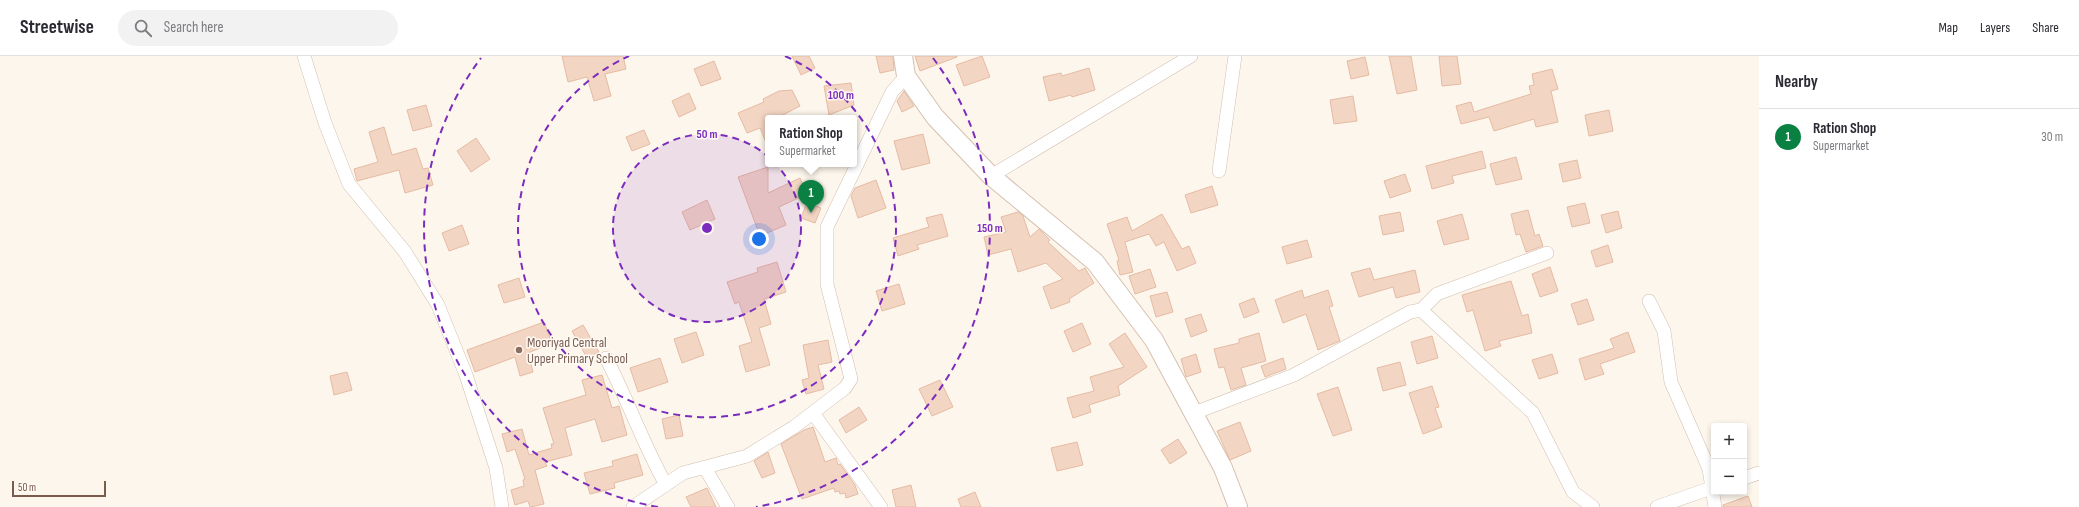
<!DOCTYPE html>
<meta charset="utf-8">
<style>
body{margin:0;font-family:"Sofia Sans Condensed",sans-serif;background:#f2f2f3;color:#2b2b33}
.controls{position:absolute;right:12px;bottom:12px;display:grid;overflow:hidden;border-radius:4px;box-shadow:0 2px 6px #0003}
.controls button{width:36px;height:36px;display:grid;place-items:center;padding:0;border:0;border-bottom:1px solid #e1e1e2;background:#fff;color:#2b2b33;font:20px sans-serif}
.scale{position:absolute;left:12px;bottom:10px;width:94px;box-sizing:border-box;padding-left:4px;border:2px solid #7a5c4d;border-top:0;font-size:11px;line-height:14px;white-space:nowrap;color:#7a5c4d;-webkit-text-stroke:3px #fffaf3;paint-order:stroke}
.you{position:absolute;left:759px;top:183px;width:14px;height:14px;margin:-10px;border:3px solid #fff;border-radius:50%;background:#1a73e8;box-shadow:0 0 0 6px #1a73e833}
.badge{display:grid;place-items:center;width:26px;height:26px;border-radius:50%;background:#0b8043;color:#fff;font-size:13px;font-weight:700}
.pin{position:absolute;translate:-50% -33px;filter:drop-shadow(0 1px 2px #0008)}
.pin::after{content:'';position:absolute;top:21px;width:14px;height:12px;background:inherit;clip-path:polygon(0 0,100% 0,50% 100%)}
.popup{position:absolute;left:765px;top:59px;width:92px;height:52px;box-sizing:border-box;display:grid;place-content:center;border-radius:4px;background:#fff;filter:drop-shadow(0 1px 3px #0005);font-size:13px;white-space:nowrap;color:#7c7c81}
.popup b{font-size:15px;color:#2b2b33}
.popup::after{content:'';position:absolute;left:50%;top:100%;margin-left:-8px;border:8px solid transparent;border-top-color:#fff}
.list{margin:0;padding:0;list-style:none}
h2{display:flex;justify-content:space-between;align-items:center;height:52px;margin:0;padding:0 16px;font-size:17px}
h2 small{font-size:13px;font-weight:400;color:#7c7c81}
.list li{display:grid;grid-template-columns:26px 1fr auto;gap:12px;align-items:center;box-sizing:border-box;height:56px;padding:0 16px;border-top:1px solid #e1e1e2}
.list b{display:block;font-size:15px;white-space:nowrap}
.list p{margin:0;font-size:13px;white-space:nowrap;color:#7c7c81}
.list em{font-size:13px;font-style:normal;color:#7c7c81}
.icon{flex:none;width:22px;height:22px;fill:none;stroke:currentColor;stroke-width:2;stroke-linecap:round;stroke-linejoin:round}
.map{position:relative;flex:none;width:1759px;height:451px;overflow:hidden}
header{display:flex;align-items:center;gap:24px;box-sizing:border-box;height:56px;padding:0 20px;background:#fff;border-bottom:1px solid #e1e1e2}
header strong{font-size:19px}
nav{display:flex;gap:22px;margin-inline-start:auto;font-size:14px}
.search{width:280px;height:36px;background:#f2f2f3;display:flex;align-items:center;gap:10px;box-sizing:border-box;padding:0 14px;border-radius:22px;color:#7c7c81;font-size:15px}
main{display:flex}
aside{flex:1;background:#fff}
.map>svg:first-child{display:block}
.building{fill:#f3d5c3;stroke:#e6bba3}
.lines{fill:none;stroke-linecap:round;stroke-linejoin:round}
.street-casing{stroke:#d1beb0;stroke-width:14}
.secondary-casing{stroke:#d6c0b0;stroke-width:20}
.street{stroke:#fff;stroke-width:13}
.secondary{stroke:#fff;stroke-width:18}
.ring{fill:none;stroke:#7b2cbf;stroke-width:2;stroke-dasharray:7 5}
.education-dot{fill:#8d6e63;stroke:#fffaf3;stroke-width:1.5}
.labels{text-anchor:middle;stroke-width:3;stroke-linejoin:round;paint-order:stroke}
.education-label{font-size:14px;fill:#785e54;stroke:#fffaf3;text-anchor:start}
.centre{fill:#7b2cbf;stroke:#fffaf3;stroke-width:2}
.ring-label{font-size:12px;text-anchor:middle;font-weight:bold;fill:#7b2cbf;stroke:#fffaf3;stroke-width:3;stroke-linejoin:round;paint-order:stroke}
</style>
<header>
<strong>Streetwise</strong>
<div class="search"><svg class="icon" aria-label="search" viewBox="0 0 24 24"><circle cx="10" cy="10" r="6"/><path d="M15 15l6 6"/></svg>Search here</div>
<nav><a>Map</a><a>Layers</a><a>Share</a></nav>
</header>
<main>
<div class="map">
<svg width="1759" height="451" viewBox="0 0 1759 451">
<rect width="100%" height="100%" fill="#fdf6ec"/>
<path class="building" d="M562,0H623L626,13L605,18L611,40L594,45L587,21L568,26Z
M792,0H809L815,12L801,19Z
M876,0H893L894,14L880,17Z
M915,0H957V1L920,15Z
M982,0L990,21L964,30L956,9Z
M1389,0H1411L1417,34L1397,38Z
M1439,0H1457L1461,28L1442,30Z
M1365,1L1369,19L1351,23L1347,5Z
M714,5L721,23L701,30L694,13Z
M1089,12L1095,34L1072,41L1071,39L1049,45L1043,21L1061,17L1062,20Z
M1552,13L1558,33L1551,35L1558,66L1536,71L1534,63L1494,75L1489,61L1461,68L1456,50L1471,46L1474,56L1531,38L1529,30L1534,29L1532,18Z
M851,27L854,49L829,59L824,30Z
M792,34L800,50L777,62H768V91L760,72L747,77L738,57L764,46L763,43L779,35Z
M904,35L914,50L902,56L897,45Z
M689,37L696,53L679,61L672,45Z
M1353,40L1357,65L1334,68L1330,44Z
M426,49L432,70L413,75L407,54Z
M1609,54L1613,75L1589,80L1585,59Z
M384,71L392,99L416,92L423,113L428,112L433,129L405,137L399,114L357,125L354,113L378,106L369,76Z
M644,74L650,88L632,95L626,81Z
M923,78L930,107L902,114L894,85Z
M476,82L490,103L471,116L457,95Z
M1482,95L1486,112L1452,120L1454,127L1432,133L1426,110Z
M1516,101L1522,123L1496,129L1490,108Z
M1577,104L1581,122L1563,126L1559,108Z
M768,111V137L800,122L807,138L779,151L786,169L760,180L738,121Z
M1405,118L1411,135L1390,142L1384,125Z
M876,124L886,152L858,162L851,140L855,132Z
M1212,130L1218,149L1191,157L1185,139Z
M707,144L715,163L690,174L682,156Z
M807,146L821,152L815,167L801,162Z
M1585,147L1590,167L1572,171L1567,151Z
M1528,154L1535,180L1539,178L1543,190L1526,196L1520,178L1516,179L1511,158Z
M1618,155L1622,172L1606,177L1601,159Z
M1018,156L1023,160L1030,181L1039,173L1050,184L1048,186L1079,215L1085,212L1094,227L1069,243L1070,246L1051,253L1043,231L1063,223L1046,207L1018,216L1011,193L988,199L984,181L1006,176L1001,161Z
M1400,156L1404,175L1383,179L1379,160Z
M942,158L948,180L917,189L919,193L898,200L893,182L929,171L926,162Z
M1162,158L1182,193L1189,190L1196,207L1177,215L1164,186L1156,190L1149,178L1125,186L1133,216L1120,219L1117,205L1119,204L1107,168L1127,161L1132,175Z
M1462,158L1469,183L1444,189L1437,165Z
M462,169L469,188L449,195L442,177Z
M1307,184L1312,201L1287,208L1282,191Z
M1608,189L1613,206L1596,211L1591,195Z
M777,206L786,236L764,243L771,268L759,272L770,309L746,316L739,290L752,286L739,246L735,248L727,226L758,216L757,212Z
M1550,211L1558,235L1540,241L1532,218Z
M1370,212L1374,224L1415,214L1420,236L1396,242L1393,231L1359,241L1351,217Z
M1150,213L1156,231L1135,238L1129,220Z
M519,222L525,241L504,247L498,229Z
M1511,225L1522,260L1528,258L1532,277L1499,285L1501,290L1485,295L1473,254L1467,256L1462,239Z
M899,228L905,248L882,255L876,235Z
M1302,234L1304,242L1328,234L1333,250L1329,251L1340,285L1318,294L1306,258L1283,267L1275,244Z
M1167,236L1173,256L1156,261L1150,240Z
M1254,242L1259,256L1244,262L1239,248Z
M1587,243L1594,264L1578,269L1571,248Z
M1201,258L1207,275L1191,281L1185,263Z
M544,266L552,287L528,297L533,316L520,320L515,301L475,316L467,294Z
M1082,267L1091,288L1073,296L1064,275Z
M583,269L599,296L587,302L572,275Z
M696,276L704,299L682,307L674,283Z
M1628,276L1635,296L1600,308L1604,318L1585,324L1579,303L1614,292L1610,283Z
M1125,277L1147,311L1118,330L1120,339L1089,349L1091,356L1073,362L1067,342L1094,335L1090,321L1124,311L1109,288Z
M1259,277L1266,305L1241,312L1246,329L1231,334L1224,311L1219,312L1214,293L1239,287V283Z
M1432,280L1438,302L1417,308L1411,286Z
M828,284L832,306L818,309L824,333L806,338L802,324L809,322L803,289Z
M1196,298L1201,316L1186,321L1181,303Z
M1552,298L1558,317L1539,323L1532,304Z
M660,302L668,326L638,336L630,312Z
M1283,302L1286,313L1265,321L1261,310Z
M1400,306L1406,329L1383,335L1377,312Z
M347,316L352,334L334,339L330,320Z
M602,319L612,352L619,350L627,379L602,386L595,363L565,372L572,399L545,406L547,410L535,414L544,448L530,451L528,445L515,449L511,434L524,430L523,424L525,423L515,393L507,396L502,378L522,373L529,399L552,392L551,388H554L543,352L586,339L582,324Z
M940,324L953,351L932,360L919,333Z
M1432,330L1439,351L1435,352L1442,371L1423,378L1409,337Z
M1338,331L1352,374L1333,380L1317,338Z
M859,351L867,364L846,377L839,364Z
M679,359L683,380L666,383L662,363Z
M1240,366L1251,395L1230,404L1217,375Z
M813,371L825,406L836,402L838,409L840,408L855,429L858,438L846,442L845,437L840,438L839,435L835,436L834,432L802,443L781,388L804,374Z
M1178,383L1187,397L1170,408L1161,394Z
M1077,386L1083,409L1057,415L1051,392Z
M768,396L775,417L762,422L754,405Z
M637,398L643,419L614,427L615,432L590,438L584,417L613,410L612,405Z
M911,429L916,451H896L892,434Z
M707,432L716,451H691L686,441Z
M975,436L981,451H961L958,443Z
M1748,440L1752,451H1723V449Z"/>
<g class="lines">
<g class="street-casing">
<path id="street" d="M304,0L325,67L349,128L405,196L438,249L466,319L496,412L502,451
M1219,115L1235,0
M991,120L1191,0
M1649,245L1664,275L1671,326L1709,413L1715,451
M1421,254L1533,357L1573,436L1593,451
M606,302C628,344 643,388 666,429
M813,357L881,451
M1194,357L1294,319L1410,256L1421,254L1437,238L1547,197
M705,412L728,451
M1744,422L1759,417
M633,451L683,417L747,400L794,371L845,332L851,323L827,228V171L892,36L906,20
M1657,451L1714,431"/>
</g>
<g class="secondary-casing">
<path id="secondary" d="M903,0L906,20L935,61L991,120L1095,206L1154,284L1223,412L1238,451"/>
</g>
<use href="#street" class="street"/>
<use href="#secondary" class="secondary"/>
</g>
<circle cx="707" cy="172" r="94" fill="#7b2cbf" fill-opacity=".12"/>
<g class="ring">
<circle cx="707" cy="172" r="94"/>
<path d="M785 0A189 189 0 1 1 629 0"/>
<path d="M658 451A283 283 0 0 1 481 2M933 2A283 283 0 0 1 756 451"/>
</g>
<circle class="education-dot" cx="519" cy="294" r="4"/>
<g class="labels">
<g class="education-label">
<text x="527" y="291">Mooriyad Central<tspan x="527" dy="16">Upper Primary School</tspan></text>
</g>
</g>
<circle cx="707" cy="172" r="6" class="centre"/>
<g class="ring-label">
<text x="841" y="43">100 m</text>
<text x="707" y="82">50 m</text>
<text x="990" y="176">150 m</text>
</g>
</svg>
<div class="controls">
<button>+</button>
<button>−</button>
</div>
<div class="scale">50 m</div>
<div class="you"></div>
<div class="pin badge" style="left:811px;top:157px">1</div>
<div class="popup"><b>Ration Shop</b>Supermarket</div>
</div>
<aside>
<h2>Nearby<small></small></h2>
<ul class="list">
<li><span class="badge">1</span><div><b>Ration Shop</b><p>Supermarket</p></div><em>30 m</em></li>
</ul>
</aside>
</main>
